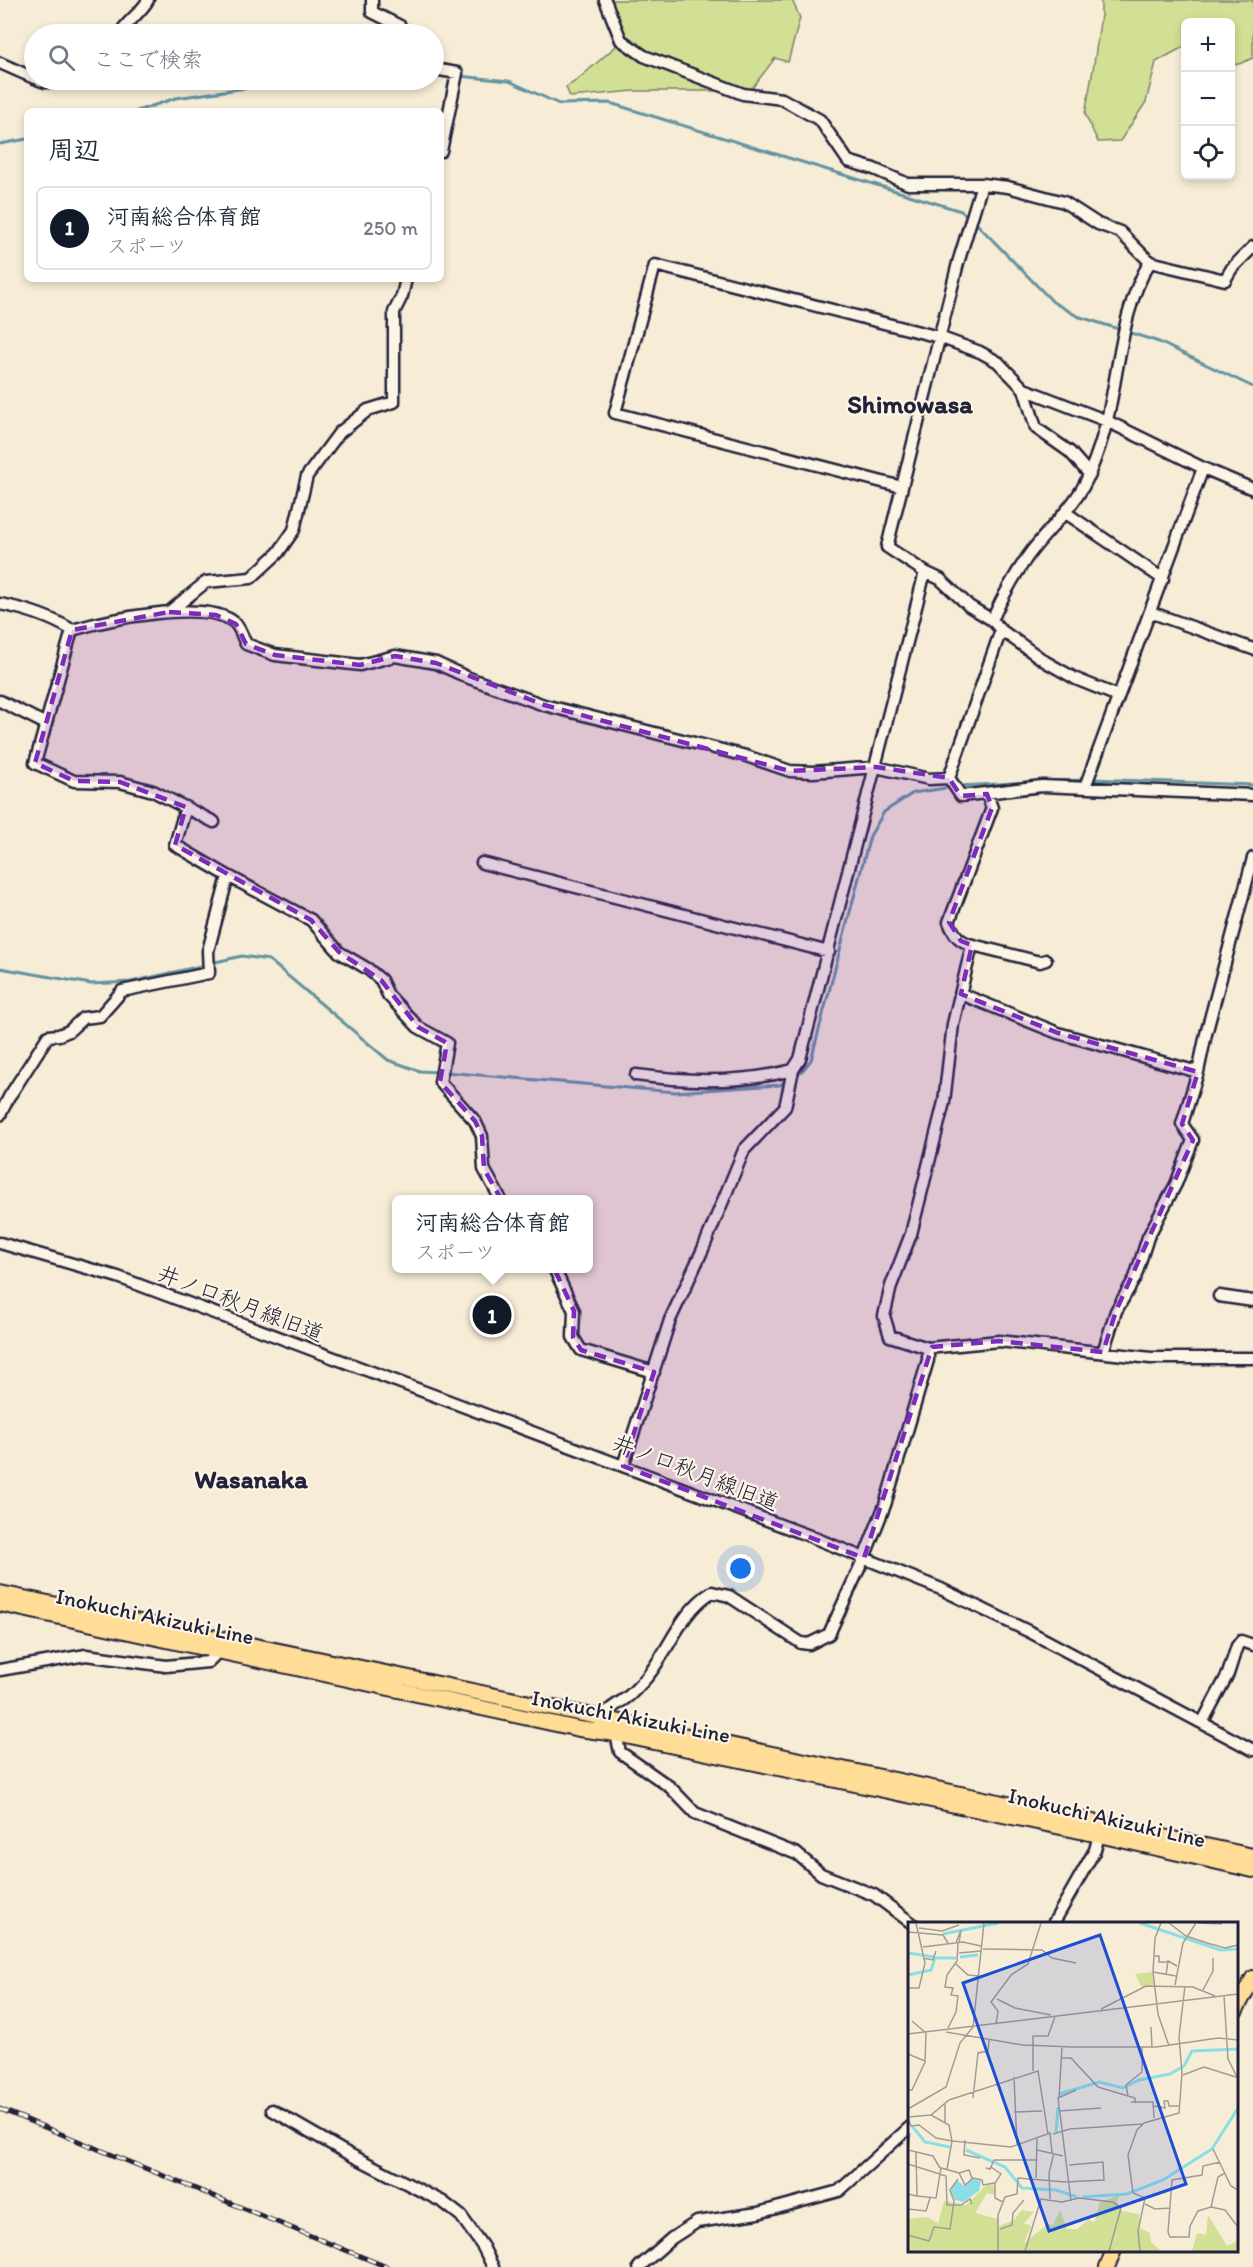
<!DOCTYPE html>
<html lang="ja">
<meta charset="utf-8">
<style>
body{margin:0;font-family:Itim,"Klee One",sans-serif;background:#f2f2f3;color:#1f2937}
.controls{position:absolute;right:18px;top:18px;display:grid;overflow:hidden;border-radius:9px;box-shadow:0 3px 9px #0003}
.controls button{width:54px;height:54px;display:grid;place-items:center;padding:0;border:0;border-bottom:2px solid #e0e1e3;background:#fff;color:#1f2937;font:30px sans-serif}
.you{position:absolute;left:741px;top:1569px;width:21px;height:21px;margin:-15px;border:4px solid #fff;border-radius:50%;background:#1a73e8;box-shadow:0 0 0 9px #1a73e833}
.badge{display:grid;place-items:center;width:39px;height:39px;border-radius:50%;background:#111827;color:#fff;font-size:20px;font-weight:700}
.pin{position:absolute;translate:-50% -50%;border:3px solid #fff;box-shadow:0 2px 6px #0006}
.popup{position:absolute;left:392px;top:1195px;width:201px;height:78px;box-sizing:border-box;display:grid;place-content:center;border-radius:9px;background:#fff;filter:drop-shadow(0 2px 4px #0005);font-size:20px;white-space:nowrap;color:#747a83}
.popup b{font-size:22px;color:#1f2937}
.popup::after{content:'';position:absolute;left:50%;top:100%;margin-left:-12px;border:12px solid transparent;border-top-color:#fff}
.list{margin:0;padding:0;list-style:none}
h2{display:flex;justify-content:space-between;align-items:center;height:78px;margin:0;padding:0 24px;font-size:26px}
h2 small{font-size:20px;font-weight:400;color:#747a83}
.list li{display:grid;grid-template-columns:39px 1fr auto;gap:18px;align-items:center;box-sizing:border-box;height:84px;margin:0 12px 12px;padding:0 12px;border:2px solid #e0e1e3;border-radius:9px}
.list b{display:block;font-size:22px;white-space:nowrap}
.list p{margin:0;font-size:20px;white-space:nowrap;color:#747a83}
.list em{font-size:20px;font-style:normal;color:#747a83}
.icon{flex:none;width:33px;height:33px;fill:none;stroke:currentColor;stroke-width:2;stroke-linecap:round;stroke-linejoin:round}
.map{position:relative;flex:none;width:1253px;height:2267px;overflow:hidden}
.search{position:absolute;background:#fff;box-shadow:0 3px 9px #0003;left:24px;top:24px;width:420px;height:66px;display:flex;align-items:center;gap:15px;box-sizing:border-box;padding:0 21px;border-radius:33px;color:#747a83;font-size:22px}
.panel{position:absolute;background:#fff;box-shadow:0 3px 9px #0003;left:24px;top:108px;width:420px;height:174px;border-radius:9px}
.map>svg:first-child{display:block}
.green{fill:#d1e094;stroke:#7a8168;stroke-width:1.5}
.lines{fill:none;stroke-linecap:round;stroke-linejoin:round}
.stream{stroke:#6293a1;stroke-width:3}
.minor-casing{stroke:#22223b;stroke-width:15}
.major-casing{stroke:#22223b;stroke-width:18}
.minor{stroke:#fcf5e5;stroke-width:10}
.major{stroke:#ffdd96;stroke-width:14}
.rail-casing{stroke:#22223b;stroke-width:5}
.rail{stroke:#fcf5e5;stroke-width:3;stroke-dasharray:9;stroke-linecap:butt}
.marked{fill:#7b2cbf;fill-opacity:0.2;stroke:#7b2cbf;stroke-width:4.5;stroke-dasharray:12 8;stroke-linejoin:round}
.labels{text-anchor:middle;stroke-width:4.5;stroke-linejoin:round;paint-order:stroke}
.street-label{font-size:22px;fill:#22223b;stroke:#fcf5e5}
.quarter-label{font-size:26px;font-weight:bold;fill:#22223b;stroke:#fcf5e5}
.inset-river{fill:none;stroke:#8cdee5;stroke-width:3}
.inset-road{fill:none;stroke:#a29b98;stroke-width:1.5}
.view{fill:#1d4ed8;fill-opacity:0.15;stroke:#1d4ed8;stroke-width:3}
.inset-edge{fill:none;stroke:#22223b;stroke-width:3}
</style>
<div class="map">
<svg width="1253" height="2267" viewBox="0 0 1253 2267">
<rect width="100%" height="100%" fill="#f7ecd6"/>
<filter id="ink" filterUnits="userSpaceOnUse"><feTurbulence type="fractalNoise" baseFrequency=".0167" numOctaves="2"/><feDisplacementMap in="SourceGraphic" scale="12" xChannelSelector="R" yChannelSelector="G"/><feConvolveMatrix kernelMatrix="1 2 1 2 8 2 1 2 1" color-interpolation-filters="sRGB"/></filter>
<g filter="url(#ink)">
<path class="green" d="M598,0H792L800,18L788,62L775,58L750,91H634L570,97L566,87L576,81L616,46Z
M1101,0H1253V58L1239,64H1231L1230,22H1186L1185,46L1156,62L1146,102L1120,141L1098,142L1085,114L1094,64L1101,15Z"/>
<g class="lines">
<path class="stream" d="M459,76L509,81L559,104L610,103L961,211L969,217
M137,111L176,98L300,80
M0,144L27,139
M974,221L1053,302L1077,316L1122,330
M1128,332L1159,342L1253,387
M1091,779L1253,785
M1049,781L1084,780
M959,786L1034,782
M211,963L242,956L269,960L388,1060L420,1071L438,1072
M0,968L91,984L131,982L205,965
M445,1072L675,1092L780,1085L787,1080
M795,1075L802,1071L811,1060L870,836L884,812L913,793L953,787"/>
<g class="minor-casing">
<path id="minor" d="M372,0V12L400,26L403,34
M605,0L621,40L644,56L743,94L782,99L820,120L848,161L874,169L908,184H982L1008,187L1064,202L1098,224L1120,232L1150,262L1225,280L1232,268L1253,247
M120,34C124,24 141,13 148,0
M0,63L34,78
M434,69L457,73L441,151
M39,80L45,82L96,80
M1024,389L1036,428L1070,452L1090,475
M902,487L615,413L655,265L939,337L980,352L998,362L1024,389L1107,421L1203,468L1253,489
M1066,513L1163,579
M925,572L940,579L969,606L992,620L1001,630L1046,662L1076,679L1118,696
M0,604C26,609 49,616 72,630C106,620 207,598 235,623C240,628 243,638 246,644L275,655L360,665L395,656L436,663L469,678L544,705L746,756L790,771L813,772L876,767L929,779L949,778
M169,612L206,582L251,578L278,553L294,530L307,476L339,433L368,410L394,402V312L402,296L406,279
M1150,612L1253,649
M992,620C1002,598 1014,576 1028,556C1048,528 1078,505 1090,472C1097,455 1103,437 1107,420C1119,370 1122,306 1150,262
M72,630L35,763L74,781L120,782L153,791L214,822
M1001,630L949,778L961,796L1042,786L1253,795
M0,701L46,724
M1085,787L1203,468
M987,794L992,808L949,922C954,935 959,941 972,945L953,1024L944,1102L911,1234L891,1286L884,1316L890,1336L928,1348L999,1341L1151,1358H1253
M186,807L175,845L228,876L311,920L339,952L368,969L381,980L388,995L418,1027L447,1043L440,1082L475,1121L482,1136L484,1169L501,1200
M482,863L829,952
M969,944L1040,962L1046,960
M961,994L1058,1033L1198,1072
M636,1075C687,1082 743,1083 793,1070L800,1059L925,572L887,547L958,263L982,184
M0,1115L9,1097L48,1036L59,1035L69,1031L83,1018L100,1016L122,991L209,973L208,951L228,876
M0,1243L118,1277L807,1535L941,1589L1032,1633L1253,1750
M554,1268L574,1311L573,1337L581,1350L654,1372
M1219,1296L1253,1301
M1103,1352L1116,1311L1135,1278L1148,1237L1176,1184L1193,1140L1182,1124L1198,1072L1206,1034L1253,858
M623,1466L670,1320L703,1249L744,1150L785,1107L793,1070
M0,1670L86,1655L166,1666L208,1662L218,1652L219,1645
M600,1722C606,1708 620,1704 631,1694C636,1689 642,1683 647,1677C670,1649 680,1612 712,1592L729,1596L801,1643L809,1644L829,1634L864,1558L885,1505L928,1360V1348
M1202,1723L1228,1674L1237,1646L1241,1641L1253,1645
M616,1734L620,1752L670,1787L695,1813L797,1854L821,1874L874,1895L913,1924
M1053,1924L1095,1850L1101,1828
M272,2110L345,2152L443,2202L461,2216L483,2247L493,2267
M639,2267L672,2238L697,2222L758,2213L839,2191L910,2127"/>
</g>
<g class="major-casing">
<path id="major" d="M0,1593L602,1718L1253,1856
M0,1604L579,1729L616,1734L1099,1835L1253,1870
M1236,2010L1253,1978
M1107,2267L1114,2250"/>
</g>
<use href="#minor" class="minor"/>
<use href="#major" class="major"/>
<g class="rail-casing">
<path id="rail" d="M0,2109L387,2267"/>
</g>
<use href="#rail" class="rail"/>
</g>
</g>
<path class="marked" d="M169,612L216,615L236,624L246,644L275,655L360,665L395,656L436,663L544,705L790,771L876,767L949,778L961,796L987,794L992,808L949,922L961,941L972,945L961,994L1058,1033L1198,1072L1182,1124L1193,1140L1116,1311L1103,1352L999,1341L932,1347L864,1558L623,1466L654,1372L581,1350L573,1337L574,1311L553,1266L519,1231L484,1169L482,1136L475,1121L440,1082L447,1043L418,1027L381,980L339,952L311,920L175,845L186,807L120,782L74,781L35,763L72,630Z"/>
<g class="labels">
<g class="street-label">
<text transform="translate(241 1303) rotate(21)" y="8">井ノ口秋月線旧道</text>
<text transform="translate(696 1472) rotate(21)" y="8">井ノ口秋月線旧道</text>
<text transform="translate(155 1616) rotate(12)" y="8">Inokuchi Akizuki Line</text>
<text transform="translate(631 1716) rotate(11)" y="8">Inokuchi Akizuki Line</text>
<text transform="translate(1107 1817) rotate(13)" y="8">Inokuchi Akizuki Line</text>
</g>
<g class="quarter-label">
<text x="910" y="413">Shimowasa</text>
<text x="251" y="1488">Wasanaka</text>
</g>
</g>
<g transform="translate(908 1922)">
<rect width="330" height="330" fill="#f7ecd6"/>
<path d="M244,50L246,63L234,66L227,52ZM79,262L86,263L87,273L79,271L67,291L90,297L91,304L106,298L114,288L126,290L116,301L123,304L116,321L140,302L145,303L152,288L159,307H169L181,297L186,301L192,280L212,273L209,280L214,289L231,292L232,306L242,311L243,320L253,329H0V297L19,295L30,301L36,279L58,283ZM300,293L319,324L330,319V329H284L289,311L298,313Z" fill="#d1e094"/>
<path d="M65,257L73,259L71,269L55,280L47,278L43,269L49,258L56,264Z" fill="#8cdee5"/>
<path class="inset-river" d="M232,1L312,28L330,27M35,12L90,1M0,31L26,35M52,35L70,33M0,53L23,48L27,36H48M151,172L191,160L215,166L231,158L262,152L276,144L284,129L330,127M4,204L17,220L42,225M148,210L150,185M58,228L97,245L114,266L148,268L169,275M174,275L219,272L255,258L304,227L330,186"/>
<path class="inset-road" d="M253,1L247,16L245,50L250,92L261,124M261,1L278,14L299,21L317,26L330,23M290,1L314,2M11,6L34,9L51,3M0,10L35,13L40,21M48,21L53,8L51,21M15,25L55,20L73,24M75,27L134,28L144,36L168,41M51,31L73,29M247,34H251V40H260M15,36L25,38L28,29M48,42L60,53L71,54M245,50L268,54M258,53L260,39L269,44M267,63L275,21L288,1M0,66H11L17,41L8,1M295,68L305,49V36M316,74L320,137L330,157M89,77L107,86L143,93M193,87L238,64L285,65L307,74M88,102L90,89L83,80L103,53L120,42L133,1M243,105L244,125M40,106L48,90L50,74L43,73L45,66L37,65L39,53L49,39L50,21M38,110L115,123L165,125H248L310,116L330,118M0,112L330,72M0,132L17,139M154,136H163L190,165L227,176V181M125,149V114H140L147,95M275,153L296,145L328,155M106,155L109,223M0,168H4L17,140L18,111L4,99M220,174L218,163L234,150V125M151,175L154,125M65,176L70,131L80,129L81,118M223,180H245L246,196M37,181V200M246,184L257,186L256,179H260L261,184H271M0,187L38,165L52,121L65,105L76,1M151,189L193,186M106,190L134,189M23,193L41,203L44,219L39,247M0,195L23,193L41,178L130,149L140,212M0,196L3,204L11,203L28,216L44,219L103,225L142,211L144,231M2,211L0,228L25,234L32,246M145,212L162,207L235,202M57,218L56,233L72,236M305,227L323,264L330,268M129,228L155,234M312,240L295,244L294,253L264,258L260,310L262,315H281L282,304L290,289L303,285L317,288L330,305M0,242L38,254L39,283H53L62,277L64,282M83,245L93,252L87,261M78,246L82,247L86,238H129M51,251L61,248L64,256M128,256L129,217M0,272L9,274L8,230M9,274L28,276L33,246L51,251L57,263L65,256L74,258L75,263L87,261V276L95,280L90,293V329M142,277L141,251L146,231M163,279L150,176L168,168M95,280L97,275L109,272L110,256L157,260L196,258L195,240L161,243M237,282L247,287L262,286M303,285L310,255L317,251M0,287L18,289L22,276M92,307L104,303L105,291L116,278M0,313L21,319L26,305L42,307L46,279L42,268L50,257M117,329L133,277L154,280L171,276L205,280L213,286L201,329M232,329L230,309L237,276L225,271L220,233L229,208L236,201L271,191L274,151L271,115L277,64"/>
<path class="view" d="M192,13L278,262L141,309L55,61Z"/>
<rect width="330" height="330" class="inset-edge"/>
</g>
</svg>
<div class="controls">
<button>+</button>
<button>−</button>
<button><svg class="icon" aria-label="locate" viewBox="0 0 24 24"><circle cx="12" cy="12" r="6"/><path d="M12 2v4M12 18v4M2 12h4M18 12h4"/></svg></button>
</div>
<div class="you"></div>
<div class="pin badge" style="left:492px;top:1315px">1</div>
<div class="popup"><b>河南総合体育館</b>スポーツ</div>
<div class="search"><svg class="icon" aria-label="search" viewBox="0 0 24 24"><circle cx="10" cy="10" r="6"/><path d="M15 15l6 6"/></svg>ここで検索</div>
<section class="panel">
<h2>周辺<small></small></h2>
<ul class="list">
<li><span class="badge">1</span><div><b>河南総合体育館</b><p>スポーツ</p></div><em>250 m</em></li>
</ul>
</section>
</div>
